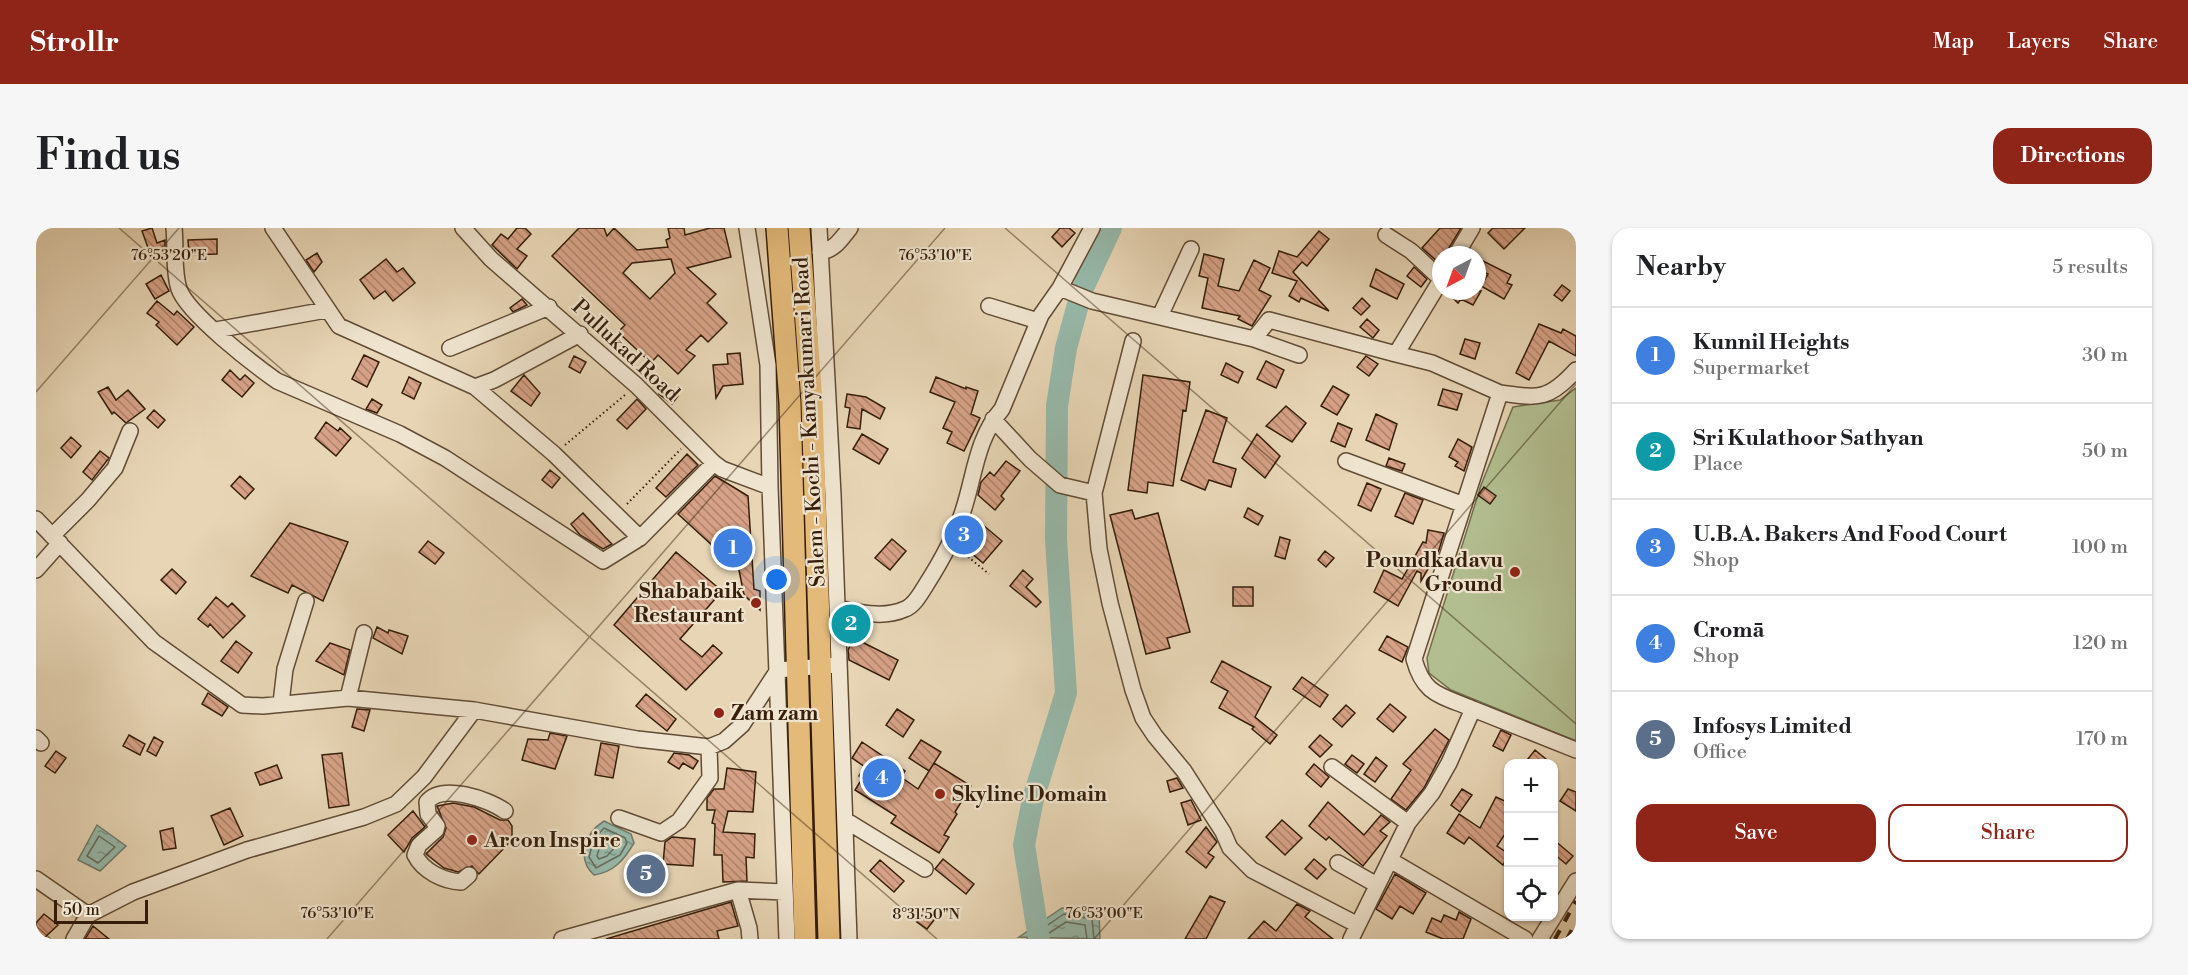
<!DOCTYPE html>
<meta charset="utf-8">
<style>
body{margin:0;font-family:"Libre Bodoni",serif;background:#f6f6f6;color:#202124}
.controls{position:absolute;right:18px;bottom:18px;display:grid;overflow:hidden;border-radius:12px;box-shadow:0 2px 4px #0004}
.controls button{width:54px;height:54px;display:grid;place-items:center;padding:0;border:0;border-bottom:2px solid #e0e0e0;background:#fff;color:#202124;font:30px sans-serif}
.compass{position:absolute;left:1396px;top:18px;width:54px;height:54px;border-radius:50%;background:#fff;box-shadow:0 2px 4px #0004;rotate:221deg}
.scale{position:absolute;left:18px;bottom:15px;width:94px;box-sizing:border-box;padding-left:6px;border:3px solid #361e0b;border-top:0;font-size:16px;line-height:21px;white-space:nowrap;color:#361e0b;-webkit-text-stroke:4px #efe4cf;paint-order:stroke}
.you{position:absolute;left:741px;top:352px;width:21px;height:21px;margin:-15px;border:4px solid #fff;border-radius:50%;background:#1a73e8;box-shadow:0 0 0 9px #1a73e833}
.badge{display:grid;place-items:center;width:39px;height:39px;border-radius:50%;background:#8f2418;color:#fff;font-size:20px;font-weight:700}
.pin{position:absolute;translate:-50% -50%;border:3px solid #fff;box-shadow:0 2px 6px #0006}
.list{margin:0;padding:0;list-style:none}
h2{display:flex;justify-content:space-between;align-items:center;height:78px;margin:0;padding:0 24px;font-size:26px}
h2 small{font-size:20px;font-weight:400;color:#757577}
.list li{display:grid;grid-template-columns:39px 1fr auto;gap:18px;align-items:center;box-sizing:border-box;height:96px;padding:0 24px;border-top:2px solid #e0e0e0}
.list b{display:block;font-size:22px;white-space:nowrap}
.list p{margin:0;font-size:20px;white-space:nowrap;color:#757577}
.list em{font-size:20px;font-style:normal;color:#757577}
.actions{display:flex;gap:12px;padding:18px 24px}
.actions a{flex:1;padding:14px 0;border:2px solid #8f2418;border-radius:18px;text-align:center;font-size:21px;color:#8f2418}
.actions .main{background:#8f2418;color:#fff}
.icon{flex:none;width:33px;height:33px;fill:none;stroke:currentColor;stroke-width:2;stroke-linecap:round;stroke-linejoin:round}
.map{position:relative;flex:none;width:1540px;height:711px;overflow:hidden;border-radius:18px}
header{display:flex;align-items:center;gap:36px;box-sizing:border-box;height:84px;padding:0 30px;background:#8f2418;color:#fff}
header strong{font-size:28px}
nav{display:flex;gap:33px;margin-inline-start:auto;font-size:21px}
.intro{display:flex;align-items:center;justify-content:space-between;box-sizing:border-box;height:144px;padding:0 36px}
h1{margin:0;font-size:42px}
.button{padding:15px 27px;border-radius:18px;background:#8f2418;color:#fff;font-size:21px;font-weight:700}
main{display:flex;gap:36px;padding:0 36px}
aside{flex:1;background:#fff;border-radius:18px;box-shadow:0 2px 4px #0004}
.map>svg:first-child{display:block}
.pitch{fill:#b2be90;stroke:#746e4e;stroke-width:1.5}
.water{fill:url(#water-ripples);stroke:#707b6b;stroke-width:1.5}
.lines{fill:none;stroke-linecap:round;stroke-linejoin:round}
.shore{stroke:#666c5b;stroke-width:1.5}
.river{stroke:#97b9ab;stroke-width:22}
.building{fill:url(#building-back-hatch);stroke:#361e0b;stroke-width:1.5;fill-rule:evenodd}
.minor-casing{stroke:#624c36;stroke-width:18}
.highway-casing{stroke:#361e0b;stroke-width:24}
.path{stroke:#361e0b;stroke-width:2;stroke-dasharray:1.5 3;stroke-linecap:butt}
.minor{stroke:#efe4cf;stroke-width:15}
.highway{stroke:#e4ba7a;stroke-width:21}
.rail{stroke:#361e0b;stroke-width:4;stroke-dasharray:10 10;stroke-linecap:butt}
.ticks{fill:none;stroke:#361e0b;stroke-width:1.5;stroke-opacity:0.45}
.poi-dot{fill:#8f2418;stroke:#efe4cf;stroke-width:2}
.labels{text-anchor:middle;stroke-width:4.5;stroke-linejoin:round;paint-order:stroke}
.street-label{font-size:21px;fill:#361e0b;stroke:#efe4cf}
.poi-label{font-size:21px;font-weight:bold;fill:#361e0b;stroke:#efe4cf;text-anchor:start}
.ticks-label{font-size:15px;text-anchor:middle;fill:#361e0b;stroke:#efe4cf;stroke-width:4.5;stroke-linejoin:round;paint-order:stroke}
</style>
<header>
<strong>Strollr</strong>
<nav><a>Map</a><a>Layers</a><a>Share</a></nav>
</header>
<div class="intro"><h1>Find us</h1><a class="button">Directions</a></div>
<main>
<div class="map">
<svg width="1540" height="711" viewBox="0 0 1540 711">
<defs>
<pattern id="water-ripples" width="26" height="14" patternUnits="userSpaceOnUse" patternTransform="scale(1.5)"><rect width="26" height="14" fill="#97b9ab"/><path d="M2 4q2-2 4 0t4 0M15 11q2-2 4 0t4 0" fill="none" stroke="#7c9689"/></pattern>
<pattern id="building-back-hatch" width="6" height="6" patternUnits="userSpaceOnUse" patternTransform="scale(1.5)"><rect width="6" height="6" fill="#d6a186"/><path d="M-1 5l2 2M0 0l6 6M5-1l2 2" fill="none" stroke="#ae836c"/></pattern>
</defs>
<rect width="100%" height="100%" fill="#e7d5b5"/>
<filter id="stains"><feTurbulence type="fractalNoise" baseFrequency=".00333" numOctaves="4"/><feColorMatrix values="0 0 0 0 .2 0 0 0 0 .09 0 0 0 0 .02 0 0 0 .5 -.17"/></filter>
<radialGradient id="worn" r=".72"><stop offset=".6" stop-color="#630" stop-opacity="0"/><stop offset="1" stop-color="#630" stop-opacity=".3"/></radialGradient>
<path class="pitch" d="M1540,160V513L1415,462L1393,445L1391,430L1445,257L1477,179L1524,172Z"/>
<path class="water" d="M568,593L595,606L598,615C588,632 578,644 558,647C540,631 549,605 568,593Z
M61,597L90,618L64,643L42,632Z
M1026,680L1063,685L1064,711L983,709Z"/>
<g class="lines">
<path class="shore" d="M568,600L589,610L591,615L584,627L560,640L553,629L558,611Z
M63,608L79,619L62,635L51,628Z
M572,609L580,614L581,617L571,628L563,631L561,628L565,614Z
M991,711L1028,686L1056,691L1058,711
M1004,711L1030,694L1049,697L1051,711"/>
<path class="river" d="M1003,711L988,617L997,571L1030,465L1020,311L1021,178L1030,120L1046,62L1075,0"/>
</g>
<path class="building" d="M116,0L121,15L129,12V23L115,28L106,3Z
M481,0H489L495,6L481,21L491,28L481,41L456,17L465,6L472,11Z
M543,0H568L571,8L578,0L601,22L632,19L630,12L634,10L632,0H648L649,7L674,0H688L695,29L651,40L680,66L671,75L691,95L672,114L665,107L650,122L659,128L642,146L622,127L615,135L582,104L589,97L516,28ZM635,31L639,45L614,71L587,45L596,35Z
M1024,0H1033L1039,5L1026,19L1016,9Z
M1404,0H1425L1413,20L1405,27L1404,36L1386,20Z
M1457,0H1489L1468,21L1452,5Z
M1283,3L1293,11L1271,38L1266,34L1257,44L1293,83L1265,70L1263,74L1253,68L1261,53L1236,45L1243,23L1261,29Z
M181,11V26L153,27L152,12Z
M281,25L286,34L278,44L270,32Z
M1168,26L1188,31L1182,58L1203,63L1218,32L1234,40L1223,62L1235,68L1216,98L1202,91L1204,88L1166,80L1172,50L1163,48Z
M1441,30L1475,47L1471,55L1476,57L1468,71L1445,58L1452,46L1441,41Z
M350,31L361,44L367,40L379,55L357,73L349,63L338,71L324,52Z
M1378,39L1391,51L1385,59L1371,48Z
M1340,41L1368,56L1361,71L1334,58Z
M125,47L133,63L119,71L110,56Z
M1526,57L1534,63L1526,73L1518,67Z
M1410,63H1445L1437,77L1425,71L1422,75Z
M1326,70L1334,78L1325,87L1317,80Z
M486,71L491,77L477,84L474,80Z
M121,73L138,87L141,83L158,99L141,117L120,97L123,94L111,85Z
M1331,91L1343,102L1337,110L1324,99Z
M1503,96L1525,105L1527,101L1540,108V128L1513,113L1493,152L1480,145Z
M1429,111L1444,115L1439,131L1424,126Z
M704,125L707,156L687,158L680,170L677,137L692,136L691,126Z
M328,127L343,134L331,159L316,151Z
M538,128L550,134L544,145L533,139Z
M1330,128L1342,136L1333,148L1321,139Z
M1230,133L1248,142L1240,160L1221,151Z
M1190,135L1207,144L1202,155L1185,147Z
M194,142L204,152L209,147L218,155L206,169L186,152Z
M488,147L504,165L495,178L475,163Z
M1107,147L1154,154L1150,183L1147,182L1137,258L1112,254L1111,265L1092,262Z
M373,149L385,155L378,171L366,165Z
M900,149L930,161V159L942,163L935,186L944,190L928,223L911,215L916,204L907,200L919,174L894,164Z
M629,158L642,168L636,176L623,166Z
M1297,158L1313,167L1301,187L1285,178Z
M72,159L80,172L92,162L109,181L90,195L78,184L76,186L62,164Z
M1407,161L1426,166L1421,182L1402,177Z
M811,166L830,169L849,180L844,191L826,181L824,201L811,199L814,180L809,179Z
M336,171L346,177L341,185L330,181Z
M601,171L610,181L591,201L581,192Z
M1250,178L1270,195L1256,214L1230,198Z
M118,182L129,192L122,200L111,190Z
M1170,182L1191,190L1177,234L1200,241L1195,259L1173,252L1169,262L1145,252Z
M1340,186L1361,196L1353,222L1330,212Z
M290,194L302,203L304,200L315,210L300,228L279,210Z
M1302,195L1316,201L1309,219L1295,213Z
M826,206L852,221L843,236L817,221Z
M1221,206L1244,228L1229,250L1206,230Z
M35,209L45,218L35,230L25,220Z
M1422,211L1436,219L1428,243L1419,238L1422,234L1413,229Z
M64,223L73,230L56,252L47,244Z
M651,226L662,237L630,269L620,260Z
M1353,230L1369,236L1366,243L1350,238Z
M970,233L984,243L965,268L968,271L959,282L942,267L945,254L954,244L958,248Z
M514,242L524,250L516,260L506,252Z
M204,248L218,261L209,271L195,258Z
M679,248L712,268L718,361L724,363V382L708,367L703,342L642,286Z
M1331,255L1345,261L1335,283L1322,277Z
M1448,259L1460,268L1454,276L1442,267Z
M1369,265L1387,272L1377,296L1359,288Z
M1212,280L1227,288L1222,297L1208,289Z
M1096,282L1099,291L1122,285L1154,404L1131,410L1134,420L1110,426L1074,287Z
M547,285L569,309L576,316L567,321L544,307L535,296Z
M941,292L966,313L947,335L935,325L939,320L927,310Z
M254,295L312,314L287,373L256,357L252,365L215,348Z
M1392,302L1408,305L1403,322L1385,353V345L1381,343L1362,378L1338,364L1348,342L1366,351L1387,314L1390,315Z
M1244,309L1254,312L1249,331L1239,328Z
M856,311L870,323L854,342L839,330Z
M392,313L408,325L399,336L383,324Z
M1289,323L1298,330L1290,339L1282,332Z
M640,324L686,363L644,411L666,429L677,417L686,425L650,462L578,397Z
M136,341L150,354L140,366L125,352Z
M987,342L997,351L990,359L1005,374L1000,379L974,358Z
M1197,359H1217V378H1197Z
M180,369L192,379L196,375L209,388L187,410L174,396L172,399L162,391Z
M341,399L352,405L353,402L372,408L366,426L337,410Z
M1351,408L1372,419L1366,434L1343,422Z
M818,410L862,432L853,452L813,432L812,422Z
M200,413L216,425L202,445L185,433Z
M294,415L314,422L308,447L280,433Z
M1186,433L1235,459L1219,489L1241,507L1234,516L1216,501L1218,499L1183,480L1192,463L1175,454Z
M1266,449L1292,467L1284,479L1257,461Z
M172,465L192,479L186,488L166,476Z
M610,466L640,491L631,503L600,478Z
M1354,476L1370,489L1357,504L1341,491Z
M1310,477L1319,485L1306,499L1297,491Z
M321,481L334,482L328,503L316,499Z
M861,481L878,492L867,509L850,497Z
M1399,501L1413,512L1388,560L1370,582L1355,571L1375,542L1367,536Z
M1465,502L1475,507L1467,523L1457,518Z
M514,505L531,508L519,541L486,532L492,511L512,512Z
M93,507L109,516L104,527L87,518Z
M1284,507L1296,517L1284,529L1273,519Z
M118,509L127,514L120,528L111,523Z
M885,512L905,524L893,543L873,530Z
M826,514L869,543L865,549L882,561L898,535L935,558L919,584L921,586L908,607L913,609L903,625L855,595L860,588L819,562L826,551L823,548L829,539L816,530Z
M565,515L583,518L577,550L559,547Z
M1499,522L1516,536H1488Z
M20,523L30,530L19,545L9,538Z
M306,525L313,577L293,580L286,527Z
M638,525L653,527L662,533L657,541L647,535L643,541L632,534Z
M1316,527L1328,536L1321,545L1309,536Z
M1340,529L1351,538L1339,554L1328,546Z
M1278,536L1293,549L1285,559L1270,546Z
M241,537L246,550L224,557L219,545Z
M691,540L720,544L717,584L692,583L687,604L719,606L718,630L710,629L711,653L687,654L686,627H678L679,596L676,595L679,582H671V570L678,561H688Z
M1141,550L1147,560L1134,564L1131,553Z
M1426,561L1436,567L1424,584L1415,577Z
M1532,561L1540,564V583L1524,573Z
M1460,569L1473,575V600L1461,618L1473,626L1467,637L1433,609L1428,616L1411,605L1423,586L1444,600Z
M1155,572L1165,592L1152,597L1145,575Z
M1292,574L1328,607L1345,587L1354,594L1344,603L1351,608L1327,638L1293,609L1290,612L1273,598Z
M417,575L438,579L464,592H472L476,598V609L472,616L443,646L436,638L422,644L408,640L390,626L407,609L410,600L401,578Z
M194,580L207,608L188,617L175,588Z
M377,583L389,599L376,610L368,624L352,607Z
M1246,592L1266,610L1249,627L1230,609Z
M1170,599L1181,614L1172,625L1178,629L1170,640L1150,624Z
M137,600L140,620L127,622L124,603Z
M636,609L659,611L657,638L627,636L629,614Z
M1518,612L1537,628L1530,636L1518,626Z
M907,631L938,656L930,666L899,641Z
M1278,631L1290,641L1281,651L1269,641Z
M844,632L868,653L858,664L834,643Z
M1359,646L1390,665L1377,686L1364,678L1356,691L1340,681Z
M1174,668L1189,674L1170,711H1149Z
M695,674L702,698L681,703L683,711H570Z
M1261,676L1274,683L1269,689L1297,711H1212L1228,693L1240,703Z
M888,684L898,692L891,701L881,694Z
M1423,684L1435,691L1427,711H1407L1390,704L1396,690L1405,694L1408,687L1420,692Z
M8,686L22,697L7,711H0V695Z
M57,698L73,711H49Z"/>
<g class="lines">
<g class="minor-casing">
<path id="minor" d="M138,0C140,18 137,43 143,61C152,86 217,136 241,153L364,206L409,230L567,333L604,310L678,235
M237,0L303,98L439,159L518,226L604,310
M427,0L455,31L600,157L678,235L686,241L734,259
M711,0L732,137L734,259L751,711
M783,0L797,267L813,711
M1350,7L1375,23L1405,51
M784,24C799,22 805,11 814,0
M1420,27L1436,0
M1024,60L1056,73L1218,111L1233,92L1360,126
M953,78L1002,93
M1124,88L1155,21
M180,102L290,82
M1218,111L1263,127
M1097,113L1058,265L1063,321L1074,375L1097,462L1107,490L1119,508L1148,543L1187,604L1194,620L1216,642L1320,696
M414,120L513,79
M439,159L458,152L544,106
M1464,165C1502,170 1512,173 1540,142
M957,191L994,231L1024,257L1058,265
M1310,233L1428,277
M0,291L118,414L206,477L227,478L312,470L438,482
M16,308L52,272L79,240L94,203
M0,342L24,315
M801,380C823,384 847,391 869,381C878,378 885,365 890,357C904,335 919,308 927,283C939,247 940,211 966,181L1005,87L1024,60L1056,0
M312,470L328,405
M245,475L249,441L270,373
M1437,481L1540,522
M0,510L5,515
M1296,539L1372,595
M583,590L625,605L643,593L674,550L673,519
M809,592L889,641
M1354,632L1489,711
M1302,635L1341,657
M433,647L425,654C407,653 387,643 379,627L383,617L400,602L401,598L392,586L391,574C406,555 452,571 469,583
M0,651L52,687
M702,662L713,700L714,711
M38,711L52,687L97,664L211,622L328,589L360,576L388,549L438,482L601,511L673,519L688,513L706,497L742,442L801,437
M526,711L702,662L748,664
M1315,711L1372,595L1396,565L1413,535L1437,481C1405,467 1388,468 1378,431L1464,165L1396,135L1360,126L1405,52
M1504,711L1540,653"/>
</g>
<g class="highway-casing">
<path id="highway" d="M741,0L754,175L769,711
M763,0L776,174L793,711"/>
</g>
<path class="path" d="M529,217L589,167
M591,276L645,221
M925,323L953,346"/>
<use href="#minor" class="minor"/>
<use href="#highway" class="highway"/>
<path class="rail" d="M1519,711L1540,673
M1531,711L1540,694"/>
</g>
<path class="ticks" d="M83,0L901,711M969,0L1540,496M0,164L143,0M0,698L15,711M291,711L909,0M1058,711L1540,156"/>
<g class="poi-dot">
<circle cx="1479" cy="344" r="6"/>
<circle cx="720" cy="375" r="6"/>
<circle cx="683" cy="485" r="6"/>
<circle cx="904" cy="566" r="6"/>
<circle cx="436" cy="612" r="6"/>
</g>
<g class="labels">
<g class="street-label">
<text transform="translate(590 122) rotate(43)" y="7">Pullukad Road</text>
<text transform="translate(773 194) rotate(-93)" y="7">Salem - Kochi - Kanyakumari Road</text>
</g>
<g class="poi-label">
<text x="1467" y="339" text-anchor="end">Poundkadavu<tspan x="1467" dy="24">Ground</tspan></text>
<text x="708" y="370" text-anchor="end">Shababaik<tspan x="708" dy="24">Restaurant</tspan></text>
<text x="695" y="492">Zam zam</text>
<text x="916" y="573">Skyline Domain</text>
<text x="448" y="619">Arcon Inspire</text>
</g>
</g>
<g class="ticks-label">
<text x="133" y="32">76°53'20"E</text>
<text x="899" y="32">76°53'10"E</text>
<text x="301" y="690">76°53'10"E</text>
<text x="1068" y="690">76°53'00"E</text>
<text x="890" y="691">8°31'50"N</text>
</g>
<rect width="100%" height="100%" filter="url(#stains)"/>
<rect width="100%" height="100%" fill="url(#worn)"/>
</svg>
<div class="controls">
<button>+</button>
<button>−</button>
<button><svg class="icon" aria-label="locate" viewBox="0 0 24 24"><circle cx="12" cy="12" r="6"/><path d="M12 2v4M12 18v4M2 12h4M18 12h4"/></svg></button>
</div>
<svg class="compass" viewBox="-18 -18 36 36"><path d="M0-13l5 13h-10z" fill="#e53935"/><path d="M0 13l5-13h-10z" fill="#757577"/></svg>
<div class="scale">50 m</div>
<div class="you"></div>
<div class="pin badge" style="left:697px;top:320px;background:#3f7fe0">1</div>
<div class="pin badge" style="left:815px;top:396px;background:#0f9aa8">2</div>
<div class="pin badge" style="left:928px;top:307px;background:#3f7fe0">3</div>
<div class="pin badge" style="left:846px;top:550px;background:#3f7fe0">4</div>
<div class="pin badge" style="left:610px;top:646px;background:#5c6f8a">5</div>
</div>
<aside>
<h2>Nearby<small>5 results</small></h2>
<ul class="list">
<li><span class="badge" style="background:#3f7fe0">1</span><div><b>Kunnil Heights</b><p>Supermarket</p></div><em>30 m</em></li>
<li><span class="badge" style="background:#0f9aa8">2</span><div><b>Sri Kulathoor Sathyan</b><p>Place</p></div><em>50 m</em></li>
<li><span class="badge" style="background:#3f7fe0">3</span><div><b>U.B.A. Bakers And Food Court</b><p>Shop</p></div><em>100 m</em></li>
<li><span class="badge" style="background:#3f7fe0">4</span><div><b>Cromā</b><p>Shop</p></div><em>120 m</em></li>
<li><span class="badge" style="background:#5c6f8a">5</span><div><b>Infosys Limited</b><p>Office</p></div><em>170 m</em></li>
</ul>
<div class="actions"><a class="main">Save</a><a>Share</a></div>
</aside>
</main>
